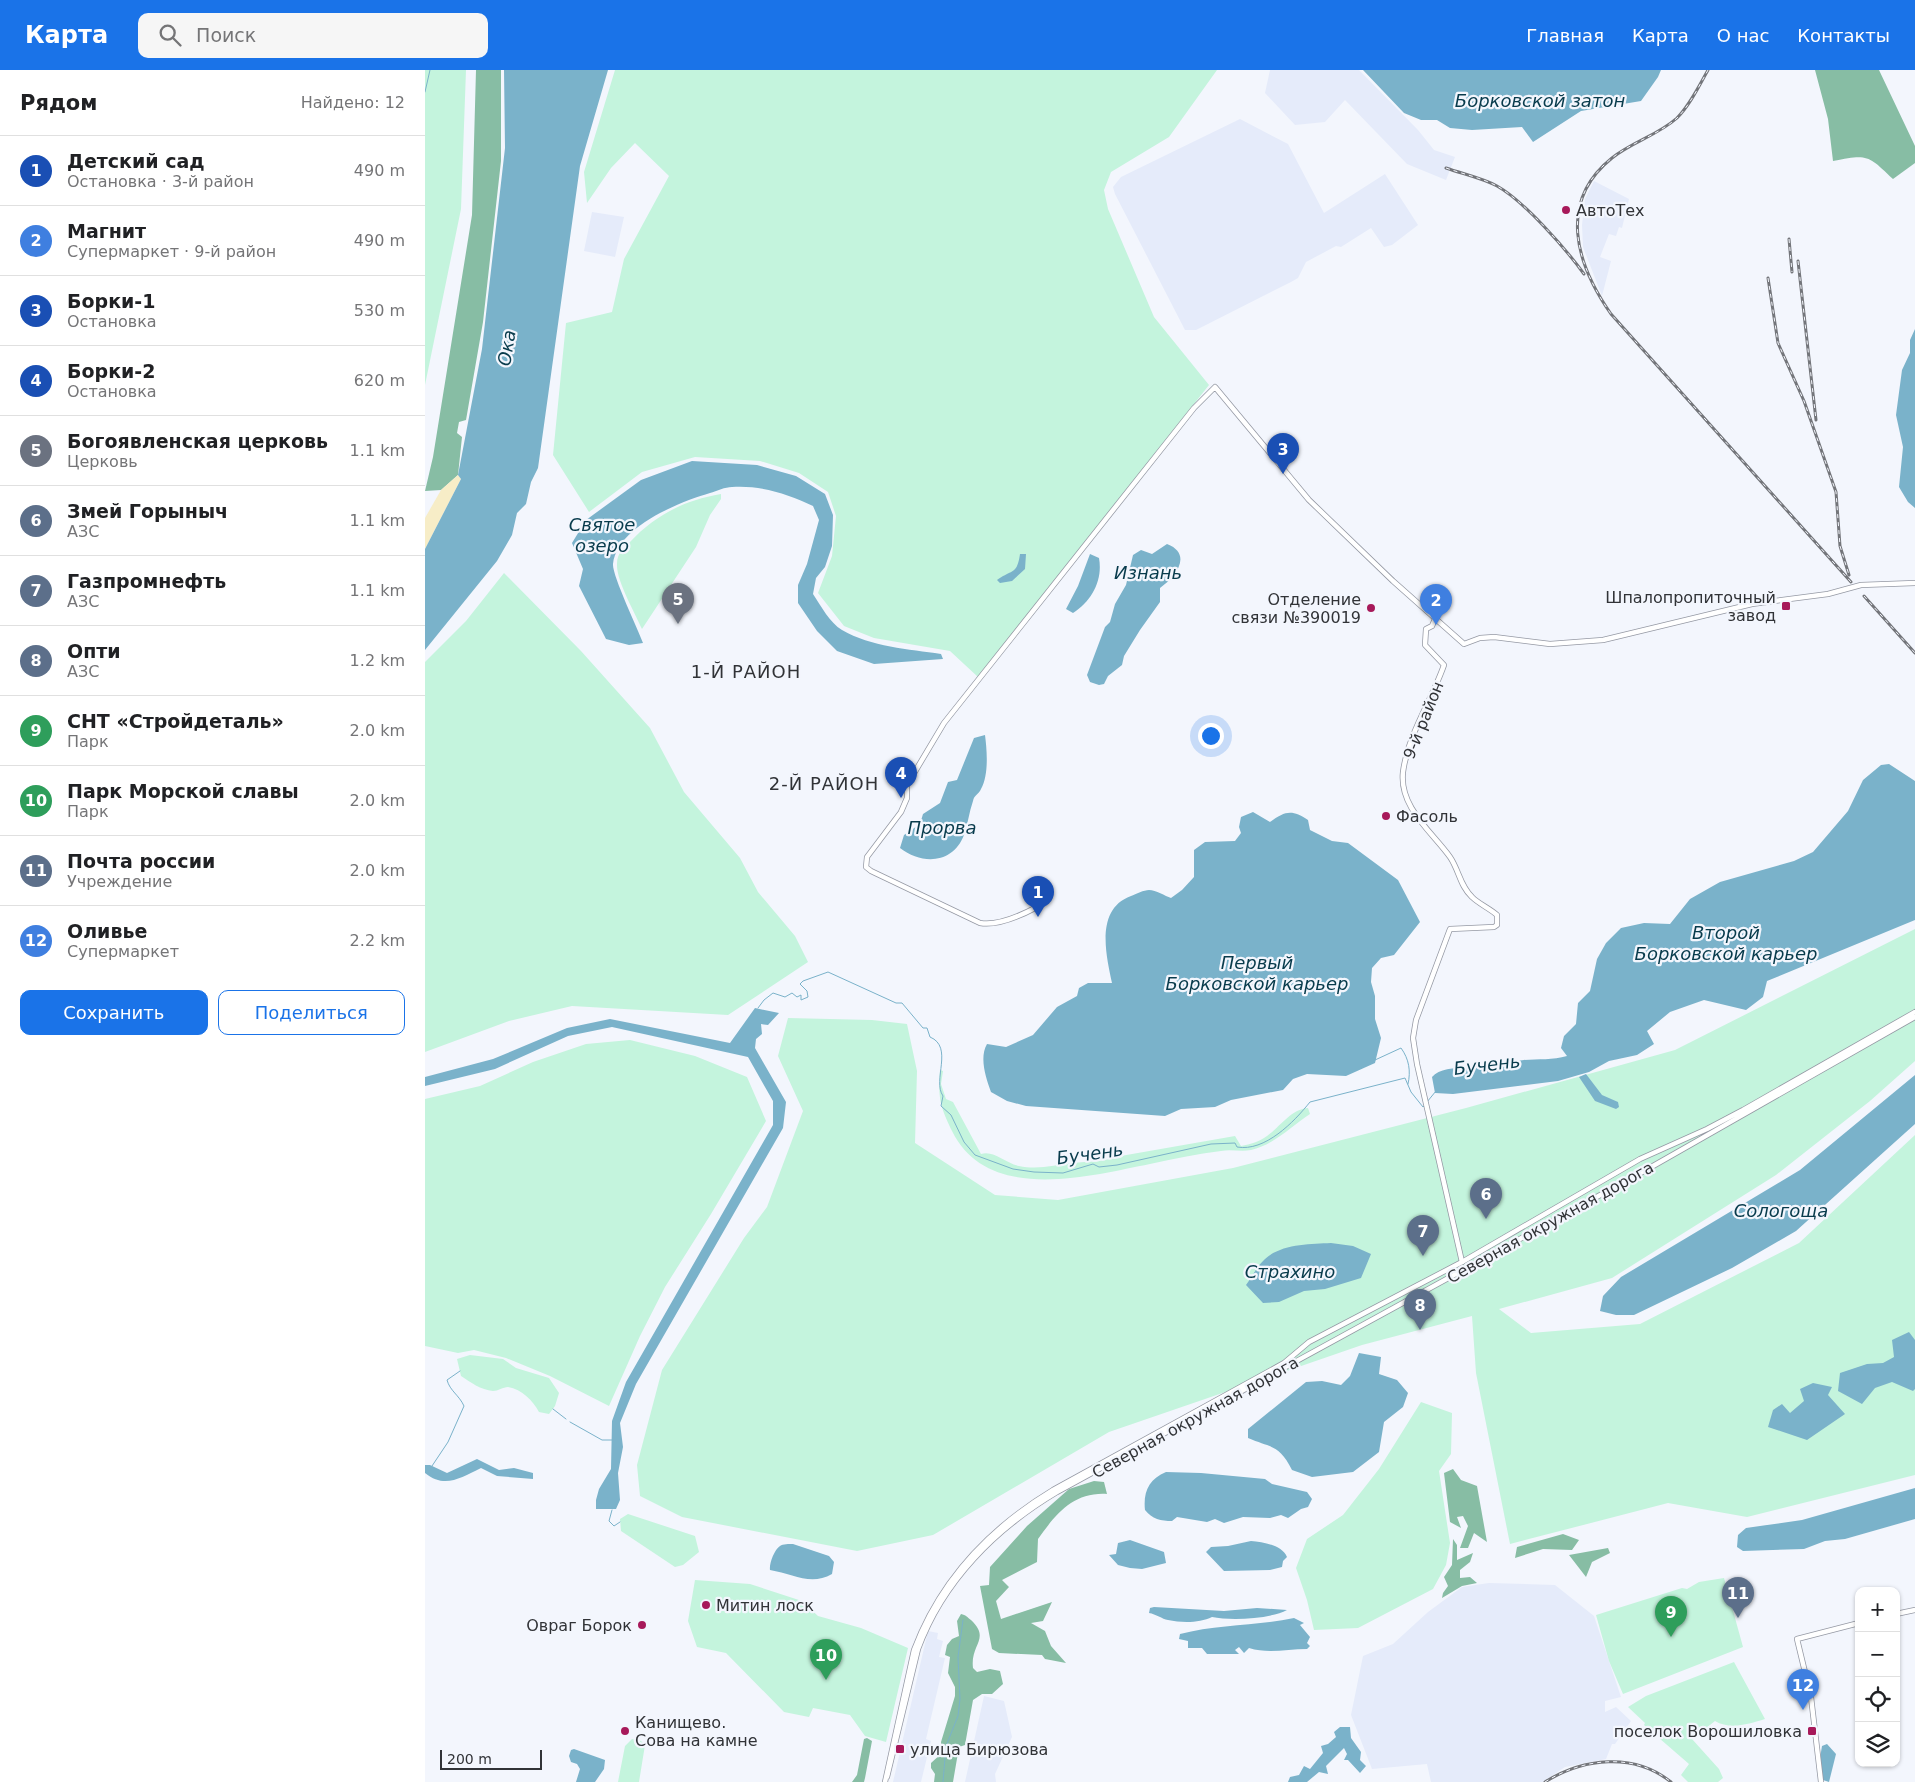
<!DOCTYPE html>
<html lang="ru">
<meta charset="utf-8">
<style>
body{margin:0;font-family:"DejaVu Sans",sans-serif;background:#f6f6f6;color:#202124}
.controls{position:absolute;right:15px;bottom:15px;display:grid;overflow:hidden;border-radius:10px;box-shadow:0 1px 4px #0004}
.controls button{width:45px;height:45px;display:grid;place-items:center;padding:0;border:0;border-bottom:1px solid #e0e0e0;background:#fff;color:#202124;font:25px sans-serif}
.scale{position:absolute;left:15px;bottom:12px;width:102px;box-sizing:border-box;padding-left:5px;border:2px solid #313337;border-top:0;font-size:14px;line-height:18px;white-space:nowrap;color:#313337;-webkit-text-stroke:4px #f3f6fd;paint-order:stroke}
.you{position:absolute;left:785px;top:665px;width:18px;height:18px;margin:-12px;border:4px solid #fff;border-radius:50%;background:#1a73e8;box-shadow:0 0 0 8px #1a73e833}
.badge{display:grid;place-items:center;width:32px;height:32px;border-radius:50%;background:#1a73e8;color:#fff;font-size:16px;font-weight:700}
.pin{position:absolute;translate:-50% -41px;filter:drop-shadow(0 1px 2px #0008)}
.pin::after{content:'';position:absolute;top:26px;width:18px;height:15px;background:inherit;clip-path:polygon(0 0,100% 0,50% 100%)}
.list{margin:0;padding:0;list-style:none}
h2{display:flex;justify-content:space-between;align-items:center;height:65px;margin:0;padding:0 20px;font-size:21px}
h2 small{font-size:16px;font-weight:400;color:#757577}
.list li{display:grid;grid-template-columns:32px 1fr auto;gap:15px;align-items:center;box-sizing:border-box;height:70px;padding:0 20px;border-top:1px solid #e0e0e0}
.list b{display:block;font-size:19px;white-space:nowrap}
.list p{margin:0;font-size:16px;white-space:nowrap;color:#757577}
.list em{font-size:16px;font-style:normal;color:#757577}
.actions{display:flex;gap:10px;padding:15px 20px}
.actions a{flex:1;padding:11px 0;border:1px solid #1a73e8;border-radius:10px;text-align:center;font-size:18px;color:#1a73e8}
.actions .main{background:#1a73e8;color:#fff}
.icon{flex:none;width:28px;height:28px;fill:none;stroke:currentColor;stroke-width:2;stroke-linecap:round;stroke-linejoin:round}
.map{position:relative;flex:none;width:1490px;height:1712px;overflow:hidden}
header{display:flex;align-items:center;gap:30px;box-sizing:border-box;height:70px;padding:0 25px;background:#1a73e8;color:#fff}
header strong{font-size:24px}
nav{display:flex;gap:28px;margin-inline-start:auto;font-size:18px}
.search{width:350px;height:45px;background:#f6f6f6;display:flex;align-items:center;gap:12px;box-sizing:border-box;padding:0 18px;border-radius:10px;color:#757577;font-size:19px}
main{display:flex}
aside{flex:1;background:#fff}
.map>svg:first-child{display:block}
.built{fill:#e5ebfa}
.green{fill:#c4f4dd}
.forest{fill:#87bda4}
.sand{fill:#f7edc7}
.water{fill:#7ab2ca}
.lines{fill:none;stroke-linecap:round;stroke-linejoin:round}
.stream{stroke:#7ab2ca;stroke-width:1}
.secondary-casing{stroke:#9599a4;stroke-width:6}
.primary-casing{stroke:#9599a4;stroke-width:6}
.secondary{stroke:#fff;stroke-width:4.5}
.primary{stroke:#fff;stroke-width:4.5}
.rail-casing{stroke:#73757a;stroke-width:3}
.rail{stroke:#f3f6fd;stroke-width:1;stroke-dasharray:4;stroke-linecap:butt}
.poi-dot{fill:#a7195a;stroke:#f3f6fd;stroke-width:2}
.labels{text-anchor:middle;stroke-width:4.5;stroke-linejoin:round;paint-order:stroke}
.poi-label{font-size:16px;fill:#313337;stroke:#f3f6fd;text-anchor:start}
.street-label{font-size:16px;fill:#313337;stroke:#f3f6fd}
.water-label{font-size:18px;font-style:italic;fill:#083b4c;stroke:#f3f6fd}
.neighbourhood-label{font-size:18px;letter-spacing:1px;fill:#313337;stroke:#f3f6fd}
</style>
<header>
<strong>Карта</strong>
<div class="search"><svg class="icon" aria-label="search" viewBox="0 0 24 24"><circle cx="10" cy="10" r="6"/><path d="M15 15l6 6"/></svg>Поиск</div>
<nav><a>Главная</a><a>Карта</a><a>О нас</a><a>Контакты</a></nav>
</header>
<main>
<aside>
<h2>Рядом<small>Найдено: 12</small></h2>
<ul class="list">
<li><span class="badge" style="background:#1a4fb4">1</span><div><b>Детский сад</b><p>Остановка · 3-й район</p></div><em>490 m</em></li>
<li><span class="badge" style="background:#3f7fe0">2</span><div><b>Магнит</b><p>Супермаркет · 9-й район</p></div><em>490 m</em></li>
<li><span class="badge" style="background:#1a4fb4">3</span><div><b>Борки-1</b><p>Остановка</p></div><em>530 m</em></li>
<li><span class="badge" style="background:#1a4fb4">4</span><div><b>Борки-2</b><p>Остановка</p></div><em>620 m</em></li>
<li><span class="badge" style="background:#6b7280">5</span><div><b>Богоявленская церковь</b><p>Церковь</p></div><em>1.1 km</em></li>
<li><span class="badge" style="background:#5c6f8a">6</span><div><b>Змей Горыныч</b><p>АЗС</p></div><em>1.1 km</em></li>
<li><span class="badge" style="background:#5c6f8a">7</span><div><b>Газпромнефть</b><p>АЗС</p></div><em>1.1 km</em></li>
<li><span class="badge" style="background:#5c6f8a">8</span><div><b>Опти</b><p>АЗС</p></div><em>1.2 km</em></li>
<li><span class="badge" style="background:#2e9e5b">9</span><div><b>СНТ «Стройдеталь»</b><p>Парк</p></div><em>2.0 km</em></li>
<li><span class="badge" style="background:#2e9e5b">10</span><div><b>Парк Морской славы</b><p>Парк</p></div><em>2.0 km</em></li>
<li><span class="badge" style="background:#5c6f8a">11</span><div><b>Почта россии</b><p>Учреждение</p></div><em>2.0 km</em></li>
<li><span class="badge" style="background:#3f7fe0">12</span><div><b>Оливье</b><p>Супермаркет</p></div><em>2.2 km</em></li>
</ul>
<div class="actions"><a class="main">Сохранить</a><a>Поделиться</a></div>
</aside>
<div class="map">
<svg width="1490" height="1712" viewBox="0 0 1490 1712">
<rect width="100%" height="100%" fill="#f3f6fd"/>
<path class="built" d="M845,0H934L993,60L1009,80L1030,87L1021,110L982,94L920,30L900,52L870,55L840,23Z
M815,49L863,74L899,143L960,104L993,155L967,175L959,177L946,158L916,177L911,176L881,192L873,208L866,212L771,260H760L690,124L688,117L696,107Z
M1169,111L1204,129L1197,158L1194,157L1191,166L1184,164L1175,187L1186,191L1177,226L1158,177L1157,155L1160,129Z
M167,142L199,147L190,187L159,181Z
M1064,1513L1130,1515L1169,1546L1196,1627L1180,1631V1642L1191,1637L1206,1651L1190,1674H1187L1181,1689L1140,1697L1118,1712H1006L1002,1694L947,1699L926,1645L938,1586L968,1574L1003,1542L1037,1517Z
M503,1561L513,1563L512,1569L518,1571L514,1587L520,1588L501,1669L506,1671L496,1712H468Z
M559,1626L579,1631L587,1667L570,1704L571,1712H540Z"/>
<path class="green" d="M0,0H41L36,139L0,315Z
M190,0H792L744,67L686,102L679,120L683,139L729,247L784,315L553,607L525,581L449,568L419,556L393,523L407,486L411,446L403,422L374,403L335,391L270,387L217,402L164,442L128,385L141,253L187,242L199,189L244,106L210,73L186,98L162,133L159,102Z
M296,424V429L285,445L271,477L217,559C210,543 191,510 192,494C192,483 198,479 205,472C230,445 260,430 296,424Z
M79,503L156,581L225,658L259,722L315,788L333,822L370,866L383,892L303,945L147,936L84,951L0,982V592L41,551Z
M1490,859V991L1445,1031L1351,1105L1187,1208L1074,1239L1106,1263L1215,1254L1374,1173L1490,1065V1405L1322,1447L1243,1433L1085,1474L1051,1303L1047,1246L937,1275L684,1362L508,1465L432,1481L257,1447L215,1426L212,1395L237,1300L319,1168L342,1137L378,1041L353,986L363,948L447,950L482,954L492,1001L490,1073L570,1125L633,1130L808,1098L1041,1038L1250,980Z
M205,970L270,986L322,1007L341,1051L286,1144L240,1217L215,1266L184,1336L125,1306L81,1288L49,1280L33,1283L0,1276V1029L55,1016L108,992L161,974Z
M515,1000L518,1001L516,1014L521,1029L528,1032L556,1084C569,1080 580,1093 594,1096C613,1100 630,1095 648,1093C664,1091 674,1093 690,1087L810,1066L816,1076C826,1074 834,1072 842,1066C855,1057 866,1039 883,1038L885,1044C867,1056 847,1076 826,1080C816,1082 806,1079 796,1081C772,1084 748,1089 725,1094C664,1106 563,1134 527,1061C515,1036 513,1029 515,1000Z
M45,1285L78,1289L91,1298L124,1308L134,1323L130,1336L124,1344L114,1342C108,1331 97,1319 83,1317C78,1317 73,1321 68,1321C56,1320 45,1312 36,1306L32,1289Z
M996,1332L1027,1343L1026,1384L1014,1401L1025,1473L1021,1495L1008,1519L933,1558L889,1560L882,1530L871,1498L882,1469L918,1445L954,1399Z
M203,1444L270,1466L274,1482L258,1495L250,1497L196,1461L195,1449Z
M1299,1508L1318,1577L1198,1624L1184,1591L1171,1545L1257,1518L1262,1519L1274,1512Z
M270,1510L325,1514L377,1531L393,1546L436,1558L483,1578L461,1672L440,1666L425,1645L388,1638L384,1647L359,1642L301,1583L272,1577L263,1551Z
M1309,1592L1340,1649C1324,1654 1305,1660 1290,1651L1267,1669L1294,1699L1298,1708L1293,1712H1263L1256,1705L1264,1694L1219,1655L1220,1653L1203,1637L1221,1626Z
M207,1669L216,1671L220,1675L214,1712H193L200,1676Z"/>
<path class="forest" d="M51,0H76V91L58,252L41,350L34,352L32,363L37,367L33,405L16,420L0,421L8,387L47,145Z
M1390,0H1454L1490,76V93L1468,109C1443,85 1443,84 1408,91L1403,49Z
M1028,1399L1036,1410L1052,1416L1062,1472L1049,1463L1043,1478H1035L1043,1456L1038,1446L1032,1447L1036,1458L1025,1452L1019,1403Z
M669,1411L679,1412L682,1424C648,1422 631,1444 613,1469L612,1492L577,1510L584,1517L571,1531L576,1549L627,1532L618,1551L606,1553L620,1561L626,1576L641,1593L620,1589L617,1585L574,1583L567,1579L555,1516L564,1515L565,1497L602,1456L644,1419Z
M1138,1464L1154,1470L1147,1480L1118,1479L1090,1488L1092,1477Z
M1028,1469L1032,1475V1490L1048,1483L1045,1492L1035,1500V1508L1045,1507L1052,1513L1037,1516L1017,1528L1018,1523L1023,1516L1019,1507L1027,1495Z
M1183,1478L1185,1483L1167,1492L1161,1507L1144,1485Z
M536,1544C541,1545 542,1547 546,1550C566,1569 545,1574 548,1598L552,1602L565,1599L575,1601L578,1614L567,1624H557L548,1630L540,1675L534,1677L528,1712H509L510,1704L506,1698V1693L517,1683L516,1672L530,1626V1617L523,1603L525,1587L520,1585L522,1575L527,1569L534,1566L532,1551Z
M442,1668L447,1671L440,1708L439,1712H427L432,1705L439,1669Z"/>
<path class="sand" d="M33,405L36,409L0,479V448L16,420Z"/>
<path class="water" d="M79,0H183L155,96L113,398L106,412L101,434L92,443L87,465L72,491L0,580V479L36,409L33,405L57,279L80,78Z
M938,0H1236L1233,7L1216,31L1156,41L1108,72L1097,57L1047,60L1025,58L1012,50H996L979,43Z
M1490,259V438L1483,432L1474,417L1478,377L1471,345L1477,300L1485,283V270Z
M267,391L332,395L371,406L400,424L408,445L407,476L400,497L391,508L388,524C396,536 405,553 417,560C446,577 484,579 516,584L518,589L449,594L412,581L392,561L373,533V515L382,494L394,450L388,436C363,424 335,415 307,417C300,417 292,421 285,423C254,432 192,457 188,494C187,505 213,559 218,573L204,575L181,569L154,516L158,499L147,473L161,450L216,410Z
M742,474C768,484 751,507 735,518V532L715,560L699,586L697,595L683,606L679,614L674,615L665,612L662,605L680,557L685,552L690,534L701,515L708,485L716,480L727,484Z
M595,484H601L600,499L587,511L575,513L572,510C587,499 592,505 595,484Z
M665,484L674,488C678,510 667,531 648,543L641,539L653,516Z
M560,665C562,680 564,705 556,719C554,724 549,725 548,731C544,742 543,754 539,765C528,794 497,795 475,778L479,765L495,754L498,744L515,733L523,712L532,710L549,668Z
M1464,694L1490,711V850L1342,911L1338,927L1321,940L1279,930L1245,942L1222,961L1229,974L1212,985L1184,991L1164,1002L1133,1011L1028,1024L1010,1023L1007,1007C1019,993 1052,1000 1068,997C1078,995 1089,991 1099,990C1113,989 1128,990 1142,986L1136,978L1139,966L1151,954L1153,933L1165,921L1172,889L1181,873L1196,858L1219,853L1245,854L1265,829L1295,812L1369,791L1388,782L1423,741L1438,710L1456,695Z
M828,742L845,752C860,741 867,739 883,750L885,760L907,771L923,773L973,810L995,852L969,885L956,888L947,898L946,912L950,926V949L956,968L950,993L921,1006L882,1004L868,1009L858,1020L806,1030L790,1037L756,1039L740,1046L601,1036L582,1031L566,1022C561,1008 554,988 562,974L581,977L608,965L632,937L652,926L654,918L663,913H687C681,885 670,839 706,826C711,824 719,820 724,820C731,820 740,826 746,828L757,820L769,807V780L780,772L810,771L816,763L814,757L816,747Z
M330,938L354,943L343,955L336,954L337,964L331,969L330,978L361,1032L358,1058L211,1314L195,1353L198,1377L193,1403L195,1430L191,1439H171V1430L174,1419L186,1399L187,1351L201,1312L348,1055V1031L323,987L187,957L143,966L70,999L0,1016V1007L68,989L142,958L185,949L305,973Z
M1161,1004L1177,1025L1193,1032L1194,1037L1191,1039L1170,1031L1154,1007Z
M1490,1005V1054L1371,1161L1307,1198L1209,1245H1191L1175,1241L1178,1226L1196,1207L1375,1100Z
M906,1173L928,1176L946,1184L936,1208L900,1219L879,1221L854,1232L838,1233L821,1215C827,1207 832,1196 840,1189C856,1174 885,1174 906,1173Z
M1484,1262L1490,1270V1319L1488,1321L1467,1312L1450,1318L1437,1334L1413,1321L1415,1303L1442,1294L1458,1293L1469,1287L1467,1270Z
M934,1283L956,1287L954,1304L972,1310L983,1323L978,1337L959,1352L954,1382L928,1402L887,1407L867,1400C854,1374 846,1378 823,1368V1359L881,1312L897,1311L916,1315L925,1306Z
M1388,1313L1407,1317L1403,1325L1420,1344L1382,1370L1343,1357L1348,1340L1357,1334L1365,1343L1379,1331L1375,1319Z
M52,1389L74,1400L89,1398L108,1403V1409L72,1406L56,1398C35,1408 20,1419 0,1403V1395H5L22,1403Z
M741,1402L776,1403L840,1409L847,1414L882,1422L887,1429L883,1437L876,1439L863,1448L856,1445L845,1448L818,1447L799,1453L790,1449L782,1452L752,1447L747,1451C736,1451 727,1449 720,1440C718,1422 724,1409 741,1402Z
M1490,1418V1449L1420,1469L1400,1471L1379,1479L1318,1481L1312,1477L1313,1465L1321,1458L1377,1450Z
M705,1470L739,1482L741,1493L717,1499L705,1498L693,1495L684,1485L691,1484L693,1473Z
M826,1471C838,1472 857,1475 862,1487L858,1491L857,1497L845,1500L799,1501L781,1482L786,1477L803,1476Z
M368,1474L404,1486L409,1492L407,1504C386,1516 368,1504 345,1500C344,1494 349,1480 355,1476C358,1474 364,1474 368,1474Z
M729,1537L799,1541L832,1538L862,1540C845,1549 806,1551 787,1547C775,1553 757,1553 743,1550C737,1549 731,1544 724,1543L725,1538Z
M869,1548L879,1553L875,1555L885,1567L882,1573L885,1576L882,1579C862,1579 843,1584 824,1578L819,1583L814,1577L810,1580L814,1584H782L777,1578H763V1571L754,1569L755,1564C792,1554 831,1556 869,1548Z
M915,1657H925L926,1668L936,1682L935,1690L941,1696L935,1703L923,1690H919L922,1684L919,1678L901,1696L903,1704L894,1702L882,1712H863L865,1707L874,1705L879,1696L885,1699L898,1683L896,1676L903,1674L911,1667L909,1662Z
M1402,1674L1411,1684L1404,1712L1398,1710L1395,1688L1397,1676Z
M149,1679L180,1690L179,1699L170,1712H151L155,1699L152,1694L146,1692L144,1686L146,1680Z"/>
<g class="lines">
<path class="stream" d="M0,22L5,0
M333,938L339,930L348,923L360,927L367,923L372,927L376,925V930L383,927L382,921L375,914L378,911L403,902L471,933H477L498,958H502L505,967C529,977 507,1010 518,1026L516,1036L526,1045L539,1072L550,1085L588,1099L609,1102L638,1103L668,1094L674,1097L692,1095L786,1074L810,1073L812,1077C840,1082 869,1052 885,1032L980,1008L986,1022L998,1037L1000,1035
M950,990L976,978C984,989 986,1001 983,1014
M1002,1032L1011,1021
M128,1339L141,1349
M145,1352L177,1370H187
M7,1396L23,1372L39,1336C34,1325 25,1321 22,1310L35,1301
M187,1440L184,1451L189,1456L195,1452
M518,1712L521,1676L533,1646L535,1629L533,1587L538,1550"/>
<g class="secondary-casing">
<path id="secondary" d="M1010,549L1007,556L1001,559L1000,575L1019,595C1007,630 983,664 978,702C974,737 1007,762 1025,787C1034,800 1035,816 1047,827C1054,834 1064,838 1072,845V855L1069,857L1025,859L991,950L988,968L992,994L1037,1192
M612,837C597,845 572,856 555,853L446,801L441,797L442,787L476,742L482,728V715L519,653L769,338L790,317L884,430L968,511L1039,574L1055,568L1069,567L1125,574L1178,570L1327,534L1403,524L1436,515L1490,513
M1471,1544L1490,1540
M1396,1712L1386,1627L1372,1569L1434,1553"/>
</g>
<g class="primary-casing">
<path id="primary" d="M462,1707L493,1579C518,1511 570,1459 632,1422L1221,1100L1490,947
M460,1712L489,1580C515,1511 565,1458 628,1420L859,1293L884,1272L1037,1192L1215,1089L1282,1059L1318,1040L1490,942"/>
</g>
<use href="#secondary" class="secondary"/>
<use href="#primary" class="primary"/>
<g class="rail-casing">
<path id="rail" d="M1283,0C1274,16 1265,35 1252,48C1233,65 1207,72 1187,88C1132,132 1151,194 1186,244L1426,512
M1021,98C1038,104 1057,108 1072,116C1099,131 1141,179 1159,204
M1364,169L1367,202
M1373,191L1391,350
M1343,208L1353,273L1379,331L1411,422L1415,476L1424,505
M1439,526L1490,583
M1120,1712C1158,1688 1209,1682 1246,1712"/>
</g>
<use href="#rail" class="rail"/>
</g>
<g class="poi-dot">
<circle cx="1141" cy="140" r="5"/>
<rect x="1356" y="531" width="10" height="10" rx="2.5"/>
<circle cx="946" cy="538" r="5"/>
<circle cx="961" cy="746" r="5"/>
<circle cx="281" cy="1535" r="5"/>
<circle cx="217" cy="1555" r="5"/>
<circle cx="200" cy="1661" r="5"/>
<rect x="1382" y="1656" width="10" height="10" rx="2.5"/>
<rect x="470" y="1674" width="10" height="10" rx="2.5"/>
</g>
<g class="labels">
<g class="poi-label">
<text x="1151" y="146">АвтоТех</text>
<text x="1351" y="533" text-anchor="end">Шпалопропиточный<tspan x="1351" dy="18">завод</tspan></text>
<text x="936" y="535" text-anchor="end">Отделение<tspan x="936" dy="18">связи №390019</tspan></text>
<text x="971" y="752">Фасоль</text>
<text x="291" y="1541">Митин лоск</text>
<text x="207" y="1561" text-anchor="end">Овраг Борок</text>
<text x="210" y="1658">Канищево.<tspan x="210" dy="18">Сова на камне</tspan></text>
<text x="1377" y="1667" text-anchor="end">поселок Ворошиловка</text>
<text x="485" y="1685">улица Бирюзова</text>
</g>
<g class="street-label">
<text transform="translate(998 650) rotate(-68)" y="6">9-й район</text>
<text transform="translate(1125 1152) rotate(-29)" y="6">Северная окружная дорога</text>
<text transform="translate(770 1347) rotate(-29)" y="6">Северная окружная дорога</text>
</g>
<g class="water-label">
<text x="1115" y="37">Борковской затон</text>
<text transform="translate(82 278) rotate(-81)" y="6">Ока</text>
<text x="177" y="461">Святое<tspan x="177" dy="21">озеро</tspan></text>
<text x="723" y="509">Изнань</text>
<text x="517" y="764">Прорва</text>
<text x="1301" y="869">Второй<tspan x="1301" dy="21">Борковской карьер</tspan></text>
<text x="832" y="899">Первый<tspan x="832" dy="21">Борковской карьер</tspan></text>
<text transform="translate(1062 995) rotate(-7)" y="6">Бучень</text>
<text transform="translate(665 1084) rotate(-8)" y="6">Бучень</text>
<text x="1356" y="1147">Сологоща</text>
<text x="865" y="1208">Страхино</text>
</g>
<g class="neighbourhood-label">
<text x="321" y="608">1-Й РАЙОН</text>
<text x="399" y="720">2-Й РАЙОН</text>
</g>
</g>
</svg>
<div class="controls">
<button>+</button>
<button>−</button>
<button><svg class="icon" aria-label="locate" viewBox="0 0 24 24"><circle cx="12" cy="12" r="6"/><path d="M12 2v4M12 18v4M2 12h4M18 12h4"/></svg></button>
<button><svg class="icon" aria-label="layers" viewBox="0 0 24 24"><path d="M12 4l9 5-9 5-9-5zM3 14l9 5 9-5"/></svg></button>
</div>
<div class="scale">200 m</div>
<div class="you"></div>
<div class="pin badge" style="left:613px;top:847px;background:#1a4fb4">1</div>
<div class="pin badge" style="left:1011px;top:555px;background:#3f7fe0">2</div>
<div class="pin badge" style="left:858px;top:404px;background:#1a4fb4">3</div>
<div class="pin badge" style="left:476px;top:728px;background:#1a4fb4">4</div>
<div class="pin badge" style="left:253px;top:554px;background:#6b7280">5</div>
<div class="pin badge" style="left:1061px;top:1149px;background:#5c6f8a">6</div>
<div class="pin badge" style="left:998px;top:1186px;background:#5c6f8a">7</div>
<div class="pin badge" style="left:995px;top:1260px;background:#5c6f8a">8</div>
<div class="pin badge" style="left:1246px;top:1567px;background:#2e9e5b">9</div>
<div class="pin badge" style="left:401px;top:1610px;background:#2e9e5b">10</div>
<div class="pin badge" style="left:1313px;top:1548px;background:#5c6f8a">11</div>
<div class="pin badge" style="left:1378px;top:1640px;background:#3f7fe0">12</div>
</div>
</main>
